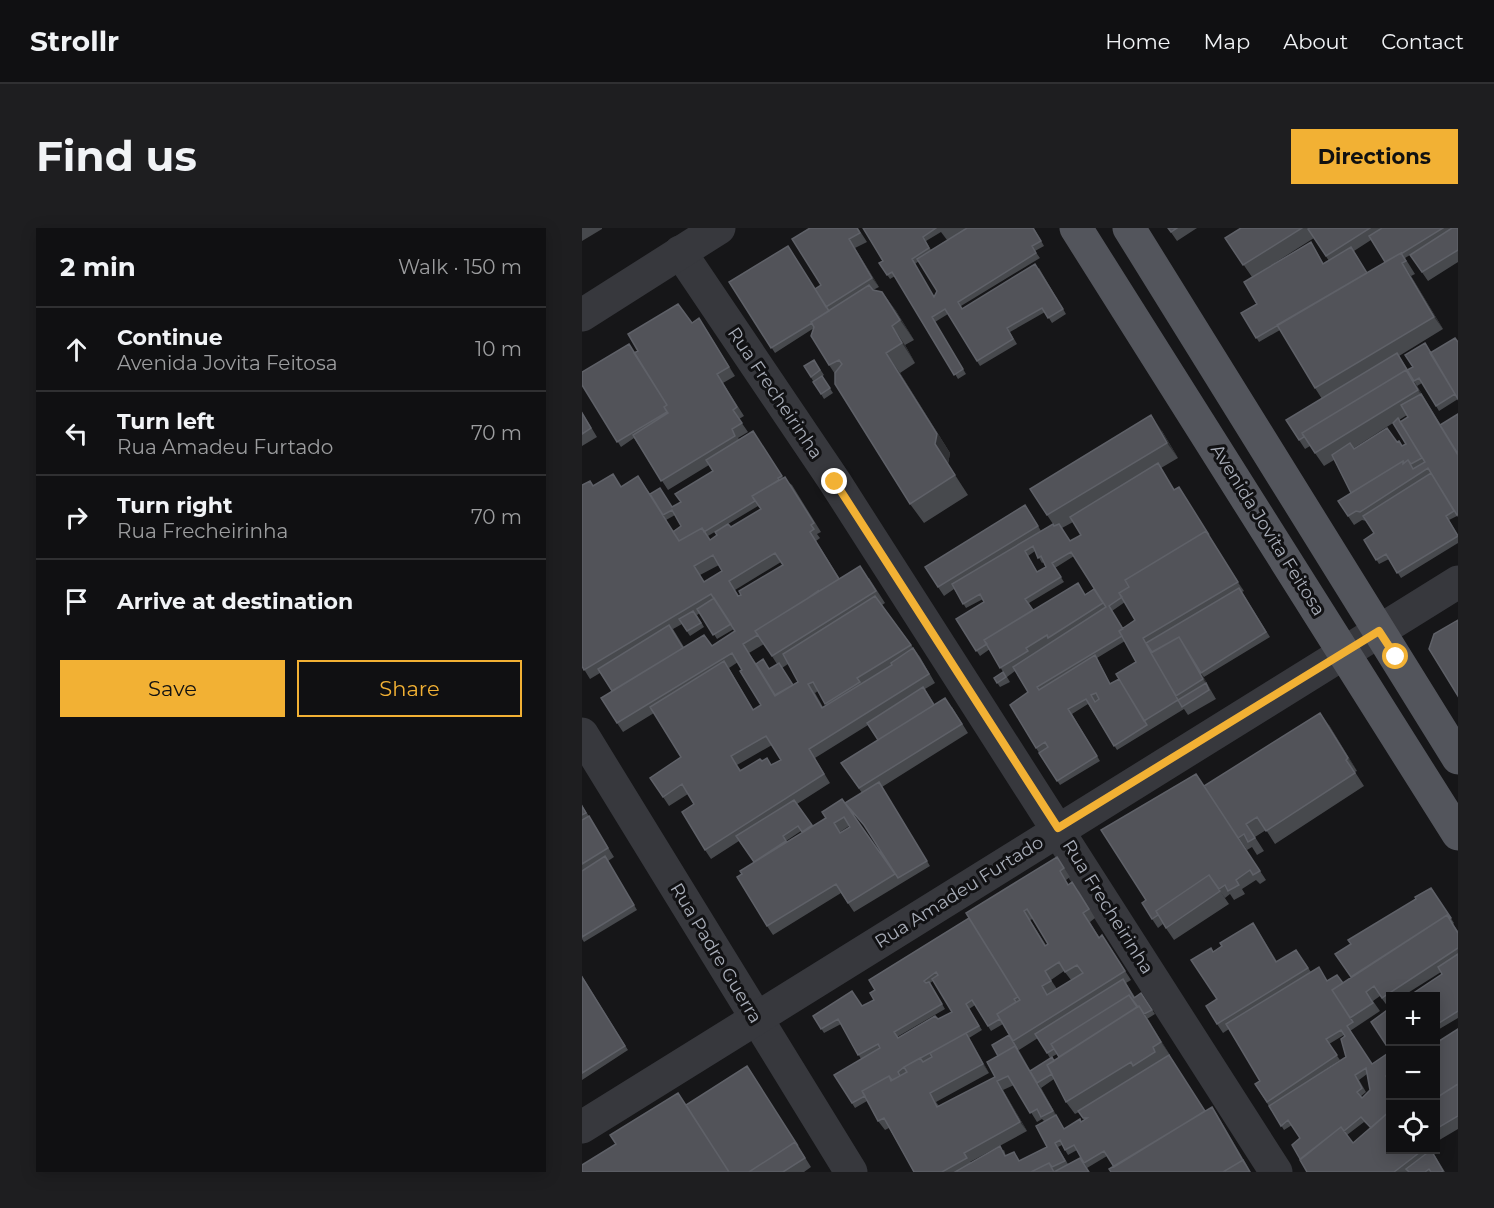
<!DOCTYPE html>
<meta charset="utf-8">
<style>
body{margin:0;font-family:Montserrat,sans-serif;background:#1e1e20;color:#f1f3f6}
.controls{position:absolute;right:18px;bottom:18px;display:grid;overflow:hidden;border-radius:0px;box-shadow:0 3px 15px #0003}
.controls button{width:54px;height:54px;display:grid;place-items:center;padding:0;border:0;border-bottom:2px solid #303032;background:#101012;color:#f1f3f6;font:30px sans-serif}
.stop{position:absolute;width:18px;height:18px;margin:-14px;border:4px solid #f2b134;border-radius:50%;background:#fff}
.stop.end{background:#f2b134;border-color:#fff;box-shadow:0 2px 6px #0008}
.list{margin:0;padding:0;list-style:none}
h2{display:flex;justify-content:space-between;align-items:center;height:78px;margin:0;padding:0 24px;font-size:26px}
h2 small{font-size:20px;font-weight:400;color:#9c9d9f}
.list li{display:grid;grid-template-columns:39px 1fr auto;gap:18px;align-items:center;box-sizing:border-box;height:84px;padding:0 24px;border-top:2px solid #303032}
.list b{display:block;font-size:22px;white-space:nowrap}
.list p{margin:0;font-size:20px;white-space:nowrap;color:#9c9d9f}
.list em{font-size:20px;font-style:normal;color:#9c9d9f}
.actions{display:flex;gap:12px;padding:18px 24px}
.actions a{flex:1;padding:14px 0;border:2px solid #f2b134;border-radius:0px;text-align:center;font-size:21px;color:#f2b134}
.actions .main{background:#f2b134;color:#111}
.icon{flex:none;width:33px;height:33px;fill:none;stroke:currentColor;stroke-width:2;stroke-linecap:round;stroke-linejoin:round}
.map{position:relative;flex:none;width:876px;height:944px;overflow:hidden;border-radius:0px}
header{display:flex;align-items:center;gap:36px;box-sizing:border-box;height:84px;padding:0 30px;background:#101012;border-bottom:2px solid #303032}
header strong{font-size:28px}
nav{display:flex;gap:33px;margin-inline-start:auto;font-size:21px}
.intro{display:flex;align-items:center;justify-content:space-between;box-sizing:border-box;height:144px;padding:0 36px}
h1{margin:0;font-size:42px}
.button{padding:15px 27px;border-radius:0px;background:#f2b134;color:#111;font-size:21px;font-weight:700}
main{display:flex;gap:36px;padding:0 36px}
aside{flex:1;background:#101012;border-radius:0px;box-shadow:0 3px 15px #0003}
.map>svg:first-child{display:block}
.lines{fill:none;stroke-linecap:round;stroke-linejoin:round}
.minor{stroke:#37383d;stroke-width:33}
.tertiary{stroke:#37383d;stroke-width:33}
.primary{stroke:#53555c;stroke-width:33}
.wall{fill:#47494d;fill-rule:evenodd}
.shaded-wall{fill:#2f3033}
.building{fill:#525359;stroke:#5f6168;stroke-width:1.5;fill-rule:evenodd}
.route{stroke:#f2b134;stroke-width:8}
.labels{text-anchor:middle;stroke-width:6;stroke-linejoin:round;paint-order:stroke}
.street-label{font-size:18px;fill:#a8adb8;stroke:#111113}
</style>
<header>
<strong>Strollr</strong>
<nav><a>Home</a><a>Map</a><a>About</a><a>Contact</a></nav>
</header>
<div class="intro"><h1>Find us</h1><a class="button">Directions</a></div>
<main>
<aside>
<h2>2 min<small>Walk · 150 m</small></h2>
<ul class="list">
<li><svg class="icon" aria-label="ahead" viewBox="0 0 24 24"><path d="M12 20V5M6 11l6-6 6 6"/></svg><div><b>Continue</b><p>Avenida Jovita Feitosa</p></div><em>10 m</em></li>
<li><svg class="icon" aria-label="left" viewBox="0 0 24 24"><path d="M17 20v-9H6M10 6l-5 5 5 5"/></svg><div><b>Turn left</b><p>Rua Amadeu Furtado</p></div><em>70 m</em></li>
<li><svg class="icon" aria-label="right" viewBox="0 0 24 24"><path d="M7 20v-9h11M14 6l5 5-5 5"/></svg><div><b>Turn right</b><p>Rua Frecheirinha</p></div><em>70 m</em></li>
<li><svg class="icon" aria-label="arrive" viewBox="0 0 24 24"><path d="M6 21V4h12l-3 4 3 4H6"/></svg><div><b>Arrive at destination</b></div></li>
</ul>
<div class="actions"><a class="main">Save</a><a>Share</a></div>
</aside>
<div class="map">
<svg width="876" height="944" viewBox="0 0 876 944">
<rect width="100%" height="100%" fill="#161618"/>
<g class="lines">
<path class="minor" d="M98,24L253,254L694,944
M0,506L269,944"/>
<path class="tertiary" d="M0,87L137,0
M0,899L876,354"/>
<path class="primary" d="M494,0L876,606
M547,0L876,530"/>
</g>
<path class="wall" d="M0,0H20V1L0,13Z
M276,0L285,14L273,20L297,59L291,62L300,64L314,83L332,112L323,117L333,135L318,145L368,225L366,236L386,267L342,295L328,276L253,146L247,137L232,100L193,125L147,54L233,61L239,57L210,11Z
M281,0H452L462,18L453,23L458,30L379,78L381,81L457,40L484,86L470,95L463,84L428,104L435,116L398,138L366,86L353,94L384,146L376,151L313,48L308,51L297,35L301,33ZM359,4L365,12L349,22L344,13ZM337,33L355,63L352,69L333,36Z
M586,0H615L595,13Z
M659,0H876V34L846,53L828,27L823,30L833,46L829,48L861,101L817,128L826,142L831,139L843,115L876,171L857,183L840,155L835,158L859,197L876,186V289L875,288L867,292L876,307V315L819,350L807,331L797,336L782,312L792,305L784,293L780,292L772,297L756,273L769,265L752,232L742,238L728,218L723,221L717,212L740,171L733,160L698,102L677,114L659,85L675,76L670,49L643,10ZM732,10L747,33L742,36L729,14L680,43ZM789,12L803,34L785,45L772,23ZM825,187L826,189L819,194L817,192ZM811,195L824,216L820,218L773,221L772,220Z
M117,90L153,148L141,155L162,188L157,191L166,204L156,210L157,211L171,203L201,250L210,257L239,304L235,306L238,310L234,313L258,351L287,350L303,375L300,377L338,429L353,455L343,461L353,477L370,479L386,505L300,559L348,638L272,684L259,665L191,707L185,698L160,646L172,634L157,613L129,631L123,622L112,576L106,566L87,578L81,569L99,529L72,485L41,504L35,495L30,463L18,445L8,451L0,438L11,257L40,258L56,248L68,266L90,279L99,274L131,243L127,237L86,262L52,210L39,219L0,157L53,124L110,95ZM176,278L179,281L128,312L126,308ZM93,287L99,298L91,303L84,292ZM199,334L201,337L157,368L153,362ZM137,337L140,343L122,354L118,347ZM118,385L135,411L152,401L153,403L130,418L102,419L91,401L100,396L108,408L122,399L115,387ZM182,416L195,436L188,441L174,435L167,425ZM156,434L179,477L171,482L147,440ZM206,436L216,454L211,457L200,440ZM236,463L244,477L241,479L233,465ZM286,497L296,512L259,535L280,565L267,580L284,600L316,650L260,571L244,590L231,598L215,576L248,555L233,530ZM190,517L199,532L190,537L180,533L159,542L155,537ZM267,598L268,599L259,605L258,604ZM219,603L220,605L205,614L204,613Z
M232,132L242,147L233,153L240,148L251,165L242,171L222,138Z
M0,184L15,209L0,218Z
M580,203L596,230L579,240L592,262L662,363L660,364L688,409L622,449L620,447L634,471L606,487L602,481L535,522L506,476L490,486L518,533L478,557L454,520L446,464L433,443L425,449L428,454L418,459L412,450L421,444L408,421L398,428L374,391L402,374L401,371L384,380L372,361L362,368L356,359L449,286L459,303L471,296L465,287ZM491,294L499,307L488,313L480,300ZM453,323L460,335L462,334L464,339L455,344L446,328ZM492,328L512,361L503,366L451,382L447,375L482,354L473,340ZM543,374L553,392L541,401L530,383ZM543,413L554,434L537,451L528,455L515,430Z
M747,497L775,543L773,544L782,558L693,616L684,602L673,609L682,623L675,627L670,619L665,622L622,558Z
M614,546L684,652L678,656L674,652L660,661L663,666L652,672L648,666L643,670L636,660L647,676L592,712L581,696L576,700L570,691L564,672Z
M0,577L32,629L26,633L55,682L2,714L0,711Z
M475,629L488,649L484,652L487,657L497,663L513,690L508,694L517,709L526,716L549,752L544,755L553,769L559,765L573,786L565,791L588,827H587L623,883L630,879L636,888L532,939L525,928L505,940L495,922L486,927L480,917L476,919L486,936L498,930L507,944H332L307,900L303,902L296,893L285,873L273,880L252,847L279,831L259,796L242,805L231,788L280,778L292,772L387,690ZM451,691L466,716L464,717L448,692ZM482,743L489,752L475,761L469,752ZM351,753L370,784L356,791L316,810L315,809L363,781L348,755ZM393,777L409,803L421,796L427,807L416,828L413,849L357,878L354,874L407,845L387,810L400,802L387,781ZM456,810L468,830L475,826L477,829L472,833L448,842L435,819L437,822ZM472,851L484,874L493,886L497,884L502,892L482,901L458,858L459,860ZM432,857L455,894L460,891L462,893L465,919L438,933L432,924L424,928L422,922L389,935L388,934L445,903L421,862Z
M849,660L872,695L871,696L876,703V790L854,803V768L860,746L859,744L821,768H808V777L806,779L798,768L791,773L798,783L768,803L790,836L808,824V921H849L863,944H725L718,910L710,897L702,902L673,856L678,853L647,801L641,805L635,796V771L629,720L631,724L671,695L695,734L714,722L729,744L746,753L761,755L769,749L834,671ZM762,807L764,829L729,851L758,832L747,816ZM785,846L788,862L780,870L778,869L784,864L777,852ZM782,894L789,900L771,915L765,907Z
M0,748L46,822L0,852Z
M876,801V901L854,914V815Z
M104,877L219,923L229,939L222,944H0Z"/>
<path class="shaded-wall" d="M267,11L273,20L297,59L290,50Z
M820,35L829,48L861,101L852,89Z
M300,64L314,83L332,112L318,92Z
M117,90L123,99L153,148L147,139Z
M310,98L323,117L333,135L320,115Z
M304,125L318,145L368,225L366,236L386,267L353,216Z
M815,125L821,134L845,175L836,162Z
M569,187L580,203L596,230L585,215Z
M597,259L662,363L656,354Z
M597,409L606,421L630,464L621,451Z
M142,433L148,442L177,491L171,482Z
M738,485L747,497L775,543L766,530Z
M671,695L677,704L701,743L694,734Z
M557,778L566,791L588,827L579,814Z
M384,805L390,814L407,845L401,836Z
M432,814L435,819L477,892L471,883Z
M415,853L421,862L445,903L438,894Z
M630,879L636,888L669,944H668Z"/>
<path class="building" d="M228,0H275L278,5L267,11L290,50L244,79L233,61L239,57L210,11Z
M281,0H354L341,9L347,20L330,31L352,69L355,63L335,31L385,0H451L459,13L450,18L454,25L376,74L380,81L453,36L481,81L466,90L460,80L425,100L431,111L395,133L363,81L350,89L381,141L372,147L310,44L305,47L297,35L301,33Z
M586,0H595L589,4Z
M659,0H720L661,37L643,10Z
M728,0H788L744,28L726,1Z
M800,0H861L819,26V25L803,34L787,8Z
M870,0H876V22L840,44L828,27Z
M729,14L741,36L769,19L785,45L674,110L659,85L675,76L662,54Z
M206,18L247,83L229,94L230,95L189,120L147,54Z
M819,25L824,33L820,35L852,89L733,160L695,97Z
M287,57L291,62L300,64L318,92L310,98L320,115L304,125L355,206L353,216L373,247L328,276L253,156V145L260,136L257,132L247,137L229,108L232,99L229,94Z
M96,76L110,95L117,90L147,139L135,146L155,179L151,182L160,195L150,201L153,208L79,253L51,207L86,185L82,179L85,177L52,125L56,123L46,106Z
M873,110L876,114V171L848,125Z
M843,115L873,166L854,178L837,150L832,153L825,142L831,139L823,127Z
M47,116L85,177L82,179L85,184L35,214L0,157V144Z
M815,125L827,145L824,142L720,205L722,209L717,212L704,192Z
M232,132L238,142L229,149L222,138Z
M824,142L836,162L733,225L720,205Z
M240,148L248,160L239,166L231,154Z
M839,166L876,227V286L875,287L846,240L778,284L774,283L766,288L756,273L821,233V236L826,232L831,241L843,234L818,194L826,189L819,177Z
M0,185L9,200L0,206Z
M876,186V226L858,197Z
M569,187L585,215L465,287L448,261Z
M816,190L840,230L829,236L826,232L822,235L821,233L769,265L750,227L768,215L772,221L805,200L815,214L817,213L820,218L824,216L811,195Z
M171,203L200,248L196,250L197,252L170,268L173,273L122,304L120,300L97,313L91,304L99,298L90,282L81,287L68,266L78,260L90,279L99,274L93,266L131,243L124,232Z
M576,235L592,262L597,259L627,307L624,303L543,352L547,359L537,365L540,369L527,378L541,401L537,403L540,408L455,459L457,462L513,427L528,456L537,451L565,497L532,518L504,471L486,481L515,528L475,553L457,525L466,519L463,514L454,520L428,477L446,464L431,439L524,379L489,324L470,335L479,349L443,371L451,382L402,412L405,416L394,423L374,391L402,374L398,366L381,376L370,356L471,296L472,298L477,296L488,313L499,307L488,289ZM451,318L456,330L459,328L464,339L455,344L443,323ZM514,465L517,471L513,474L509,467Z
M849,245L872,283L864,288L876,308L815,345L804,326L794,332L782,312L792,305L781,288Z
M31,246L39,259L56,248L97,313L120,300L128,312L135,307L133,304L146,296L149,299L179,281L170,268L203,249L232,295L229,297L232,301L228,304L257,351L236,364V363L223,372L173,403L176,407L161,416L193,468L216,454L201,426L293,368L329,417L275,450L278,454L243,476L231,454L226,456L240,480L310,437L309,435L331,420L347,446L227,521L242,546L123,622L100,584L112,576L100,556L81,569L68,550L99,529L68,479L142,433L171,482L179,477L158,443L160,442L150,425L35,495L19,470L122,407L130,418L153,403L129,366L2,442L0,438V257L8,253L11,258ZM193,325L201,337L157,363L159,367L156,368L147,353ZM131,327L140,343L122,354L112,338ZM184,508L199,532L189,537L185,530L180,533L178,531L158,543L149,528Z
M443,277L456,298L356,359L343,339Z
M624,303L656,354L561,410L569,425L596,472L562,493L534,446L554,434L537,403L553,392L537,365L547,359L543,352Z
M278,338L294,363L190,428L173,403Z
M496,355L503,367L512,361L521,375L466,410L465,407L444,420L446,423L418,440L402,412Z
M657,360L684,404L619,445L597,409L570,424L564,415Z
M132,370L149,396L131,407L115,381Z
M111,383L119,395L105,403L97,391Z
M876,392V468L847,421L852,406Z
M87,397L101,420L30,463L16,441Z
M597,409L621,451L594,468L569,425Z
M181,431L187,441L197,435L211,457L193,467L174,436Z
M421,444L424,449L415,455L412,450Z
M624,455L627,462L600,479L596,472Z
M341,459L352,477L296,512L285,495Z
M363,470L380,496L277,560L259,535Z
M738,485L766,530L764,532L773,545L684,603L675,589L664,596L673,610L666,614L662,606L656,610L622,558Z
M614,546L678,643L671,647L668,642L654,652L657,657L646,663L643,657L637,661L627,647L574,683L576,687L570,691L560,675L564,672L519,602Z
M297,554L345,633L316,650L282,597L263,575Z
M260,571L313,646L266,675L254,656L185,698L155,649L160,646L158,643L244,590L240,584ZM262,589L268,599L258,605L252,595Z
M212,572L230,597L220,604L216,598L201,608L204,613L172,634L154,608Z
M0,578L4,585L0,587Z
M7,588L26,620L0,636V592Z
M23,628L52,677L0,709V643Z
M475,629L482,640L478,643L486,657L490,654L507,681L501,685L517,710L520,707L543,743L431,813L415,786L438,772L384,685ZM445,681L466,716L463,718L442,683ZM477,734L483,744L495,737L501,745L465,767L460,758L469,753L463,743Z
M627,647L638,663L584,700L574,683Z
M849,660L869,690L868,691L865,687L769,749L753,726L769,716L766,712L834,671L833,669Z
M865,687L876,705V720L800,770L792,758L784,764L791,775L768,790L750,762Z
M387,690L436,769L432,771L434,774L415,786L418,791L406,798L390,772L384,776L397,798L322,839L316,844L318,848L310,852L307,848L280,863L283,868L270,875L252,847L298,820L296,816L276,827L256,791L239,801L231,788L270,763L280,778L292,772L288,765L293,762L287,752ZM354,744L356,747L350,751L370,784L356,791L353,788L316,810L312,804L360,776L347,754L344,755L342,753Z
M671,695L694,734L714,722L726,740L635,796L624,778L635,771L609,732L629,720L631,724L640,718L638,715Z
M876,726V783L854,797V768H827L860,746L856,739Z
M737,739L745,753L755,747L761,755L750,762L771,794L765,798L790,836L808,824V846L804,848L808,855V883L789,900L779,889L762,903L759,899L718,931L710,917L718,910L706,892L699,898L687,878L764,829L759,811L763,808L759,802L744,811L755,827L685,874L673,856L678,853L644,796ZM784,840L788,862L780,870L775,864L780,860L773,847Z
M0,749L43,818L0,845Z
M541,751L552,770L559,765L570,782L562,786L557,778L556,779L547,767L469,816L472,821L465,825L453,806Z
M547,767L555,779L477,829L469,816Z
M557,778L579,814L571,819L573,824L551,838L549,834L484,874L465,837Z
M808,780V823L789,794Z
M876,801V856L854,870V815Z
M384,805L401,836L348,865L355,879L413,849L405,834L433,818L471,883L459,889L455,881L448,885L426,848L415,853L438,894L382,925L385,930L360,944H332L302,890L296,893L280,863L307,848L309,853L325,844L322,839L338,830L341,834L350,829L348,825Z
M427,807L436,822L433,818L416,828L410,817Z
M587,827L623,883L532,939L522,923L502,935L492,917L483,922L478,912L473,915L483,933L470,939L467,935L449,944H373L418,918L423,928L432,924L437,933L465,919L454,898L474,887L482,901L498,891L499,894L505,890H501L496,883Z
M470,829L472,833L465,837L470,846L455,855L448,843Z
M165,838L216,918L213,914L167,944H147L104,877Z
M876,856V888L854,901V870Z
M96,865L147,944H0V937L34,916L28,907Z
M630,879L663,936L661,932L641,944H529L527,941Z
M808,883V921H842L812,944H725L718,932L759,899L771,915Z
M213,914L223,930L201,944H167Z
M849,922L861,943L859,944H849L847,941L843,944H827L824,941Z
M498,930L507,944H449L467,935L472,944Z
M661,932L668,944H641Z"/>
<g class="lines">
<path class="route" d="M253,254L476,600L797,403L814,429"/>
</g>
<g class="labels">
<g class="street-label">
<text transform="translate(193 165) rotate(56)" y="6">Rua Frecheirinha</text>
<text transform="translate(686 302) rotate(58)" y="6">Avenida Jovita Feitosa</text>
<text transform="translate(377 664) rotate(-32)" y="6">Rua Amadeu Furtado</text>
<text transform="translate(526 679) rotate(58)" y="6">Rua Frecheirinha</text>
<text transform="translate(134 725) rotate(59)" y="6">Rua Padre Guerra</text>
</g>
</g>
</svg>
<div class="controls">
<button>+</button>
<button>−</button>
<button><svg class="icon" aria-label="locate" viewBox="0 0 24 24"><circle cx="12" cy="12" r="6"/><path d="M12 2v4M12 18v4M2 12h4M18 12h4"/></svg></button>
</div>
<div class="stop" style="left:814px;top:429px"></div>
<div class="stop end" style="left:253px;top:254px"></div>
</div>
</main>
